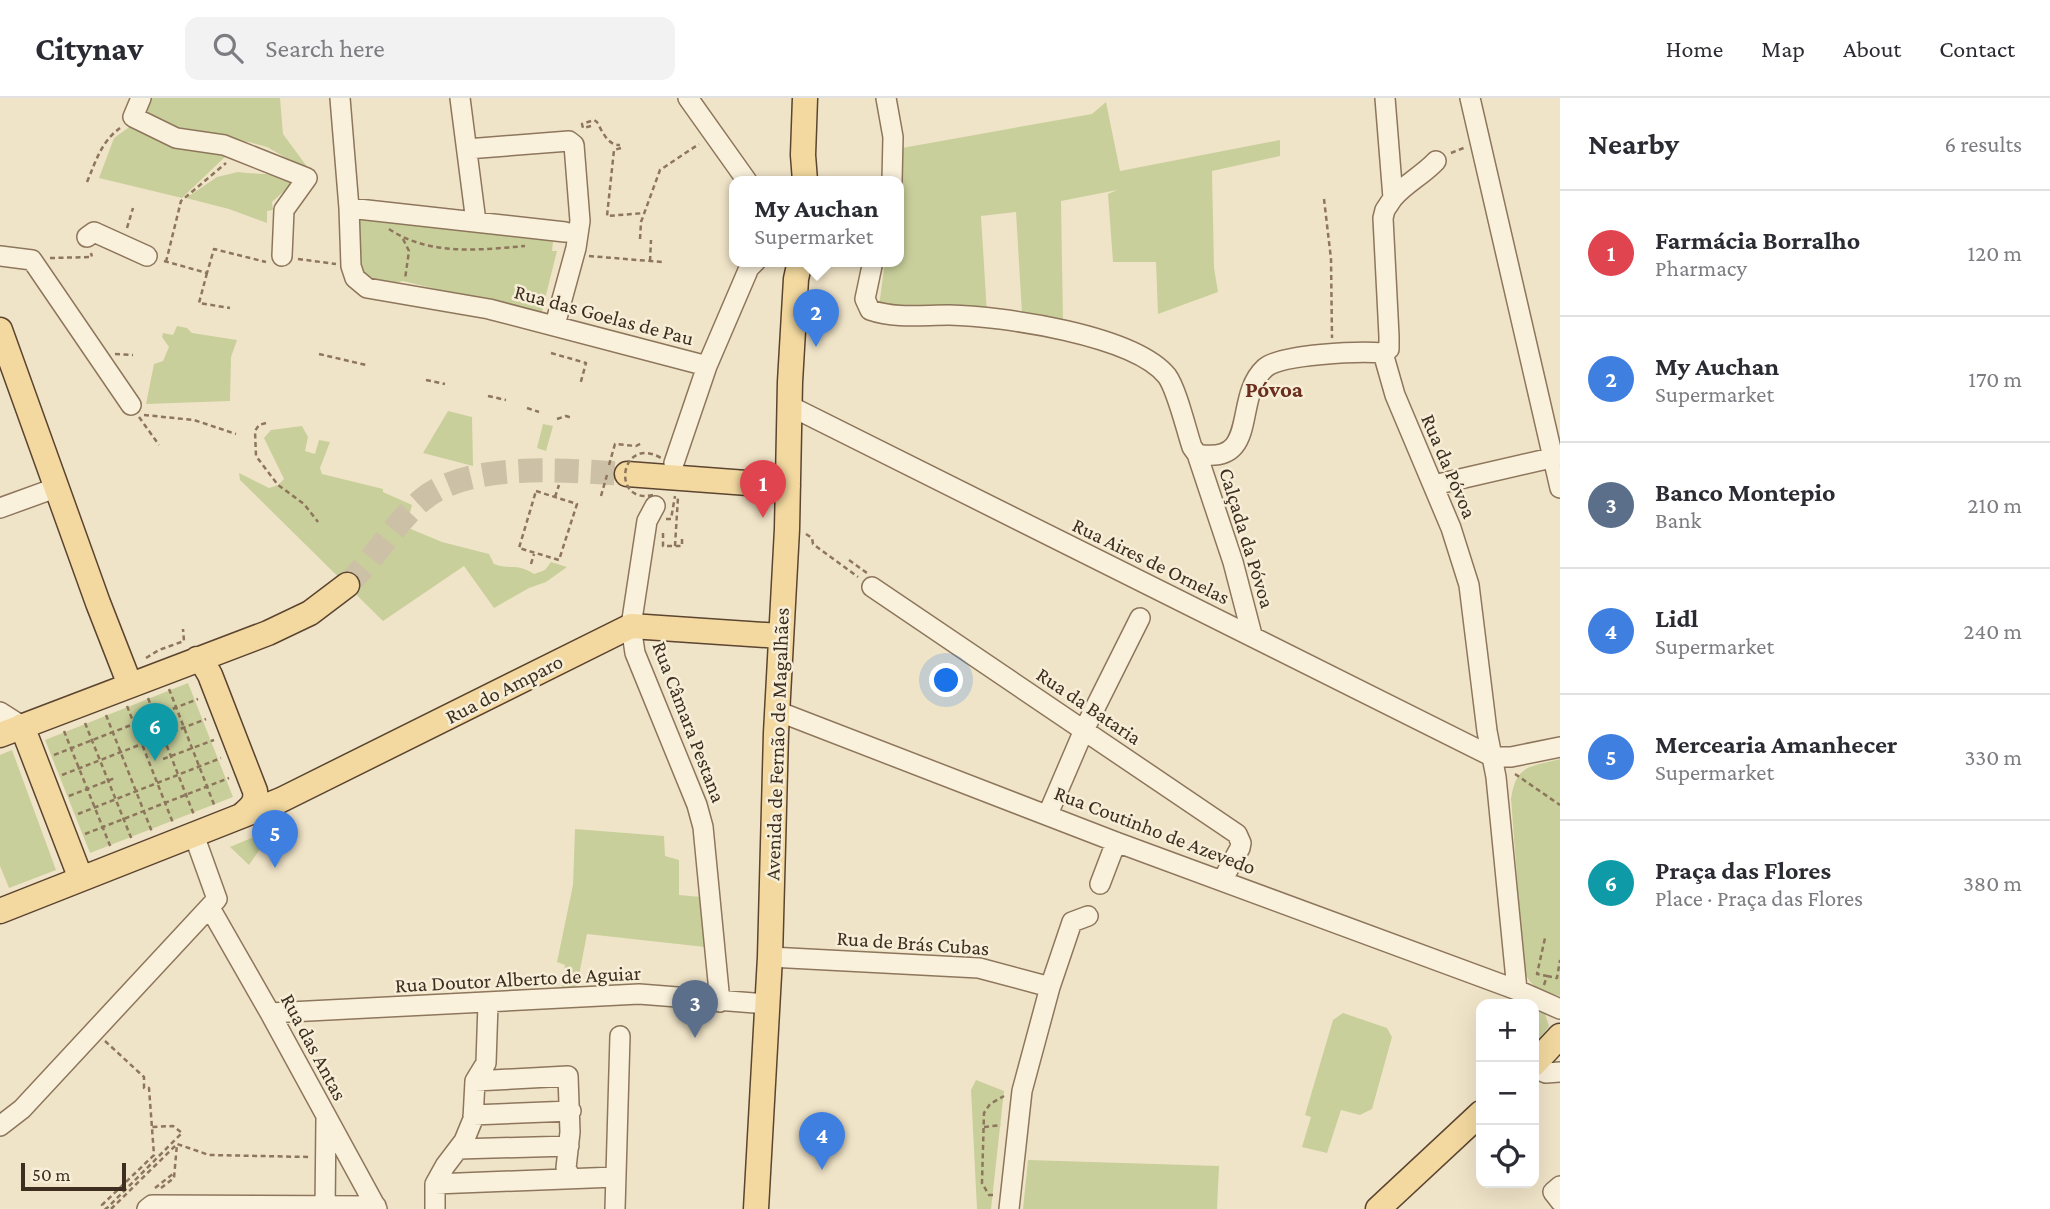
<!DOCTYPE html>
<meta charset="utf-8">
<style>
body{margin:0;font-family:"Crimson Pro",serif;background:#f2f2f3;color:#2b2b33}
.controls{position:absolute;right:21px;bottom:21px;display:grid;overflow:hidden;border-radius:14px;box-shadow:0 7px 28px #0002}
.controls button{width:63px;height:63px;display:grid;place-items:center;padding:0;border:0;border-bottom:2px solid #e1e1e2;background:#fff;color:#2b2b33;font:35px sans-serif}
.scale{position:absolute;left:21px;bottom:18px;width:105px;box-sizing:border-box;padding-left:7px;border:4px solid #3d2e20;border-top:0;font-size:19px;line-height:24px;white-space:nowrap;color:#3d2e20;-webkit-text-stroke:5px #f7eed8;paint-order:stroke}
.you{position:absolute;left:947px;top:583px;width:24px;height:24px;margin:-18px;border:5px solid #fff;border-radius:50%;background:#1a73e8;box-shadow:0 0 0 10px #1a73e833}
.badge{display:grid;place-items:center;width:46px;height:46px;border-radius:50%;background:#111827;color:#fff;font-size:23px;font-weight:700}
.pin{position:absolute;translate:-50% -58px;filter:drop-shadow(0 2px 4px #0008)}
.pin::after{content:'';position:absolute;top:37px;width:24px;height:21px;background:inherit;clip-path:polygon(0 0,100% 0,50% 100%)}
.popup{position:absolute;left:729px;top:78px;width:175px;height:91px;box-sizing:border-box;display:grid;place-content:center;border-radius:14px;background:#fff;filter:drop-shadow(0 2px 5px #0005);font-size:23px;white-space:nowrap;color:#7c7c81}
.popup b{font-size:26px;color:#2b2b33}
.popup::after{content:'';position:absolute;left:50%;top:100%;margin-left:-14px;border:14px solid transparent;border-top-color:#fff}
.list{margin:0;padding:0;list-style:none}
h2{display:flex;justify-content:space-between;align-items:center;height:91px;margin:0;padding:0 28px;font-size:30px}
h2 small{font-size:23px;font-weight:400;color:#7c7c81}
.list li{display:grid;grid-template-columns:46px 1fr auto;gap:21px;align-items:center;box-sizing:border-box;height:126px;padding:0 28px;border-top:2px solid #e1e1e2}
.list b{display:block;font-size:26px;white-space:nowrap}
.list p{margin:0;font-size:23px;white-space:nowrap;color:#7c7c81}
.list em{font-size:23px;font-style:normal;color:#7c7c81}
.icon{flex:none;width:38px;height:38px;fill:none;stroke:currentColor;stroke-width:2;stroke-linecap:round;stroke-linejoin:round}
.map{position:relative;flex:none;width:1560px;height:1111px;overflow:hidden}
header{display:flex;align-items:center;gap:42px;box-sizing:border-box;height:98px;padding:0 35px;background:#fff;border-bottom:2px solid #e1e1e2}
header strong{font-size:33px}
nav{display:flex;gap:38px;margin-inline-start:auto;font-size:24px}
.search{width:490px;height:63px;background:#f2f2f3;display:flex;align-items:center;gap:18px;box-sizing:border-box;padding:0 24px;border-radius:14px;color:#7c7c81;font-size:26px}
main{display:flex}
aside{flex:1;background:#fff}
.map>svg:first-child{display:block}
.green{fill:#c9cf9b}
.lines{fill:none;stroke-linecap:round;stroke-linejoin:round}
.major-tunnel{stroke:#ccc0a6;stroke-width:24;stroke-dasharray:24 12;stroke-linecap:butt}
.minor-casing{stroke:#8d765c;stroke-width:22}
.major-casing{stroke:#5b4430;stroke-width:27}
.path{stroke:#8d765c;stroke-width:2.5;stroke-dasharray:5 3.5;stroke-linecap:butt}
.minor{stroke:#faf1dc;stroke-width:19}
.major{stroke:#f3d9a0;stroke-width:24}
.path-bridge{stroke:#8d765c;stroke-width:2.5;stroke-dasharray:5 3.5;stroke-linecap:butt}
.labels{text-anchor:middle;stroke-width:5;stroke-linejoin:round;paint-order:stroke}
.street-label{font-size:21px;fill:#3d2e20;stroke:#f7eed8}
.neighbourhood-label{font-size:23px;font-weight:bold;fill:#6b2e1e;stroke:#f7eed8}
</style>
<header>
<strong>Citynav</strong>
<div class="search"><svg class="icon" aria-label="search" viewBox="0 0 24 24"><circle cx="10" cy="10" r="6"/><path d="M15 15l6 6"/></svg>Search here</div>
<nav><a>Home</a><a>Map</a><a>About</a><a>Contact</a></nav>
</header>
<main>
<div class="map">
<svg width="1560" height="1111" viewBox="0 0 1560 1111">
<rect width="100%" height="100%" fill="#f0e4c8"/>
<path class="green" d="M144,0H280L283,36L311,74L267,49L249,44L181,39L137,17Z
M1106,4L1120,73L1280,42V58L1212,73L1214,170L1218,194L1158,216L1156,164H1113L1108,96L1117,92L1061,103L1063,223L1022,216L1016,114L981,118L987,216L879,208L885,163H898V83L902,50L1092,16Z
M135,25L227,57L182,100L99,80L114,40Z
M238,74C256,77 279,73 293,85L272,104L273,112L267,113V125L229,111L186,100L217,79Z
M354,116L566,139L565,144H553L552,153H557L541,217L403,183L386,187L362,180Z
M177,228L187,230L192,235L237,242L231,259L230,303L146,306L154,266L163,263L169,249L162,239L163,235L173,237Z
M448,313L472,319L473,368L423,355Z
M543,326L553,328L546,353L537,350Z
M302,328L308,339L305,353L315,356L319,342L330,344L320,370L322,376L383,391V394L412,407L406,429L442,444L489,456L494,466C511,472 517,465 534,476L545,472L551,464L567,469L546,484L529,490L494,510L464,468L383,523L240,382L239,375L269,390L278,387L284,381L264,340L271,332Z
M188,585L233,699L90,755L45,642Z
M12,652L56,772L9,790L0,768V657Z
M1560,661V898C1541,893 1532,891 1524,873L1511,701C1516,666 1530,669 1560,661Z
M575,731L664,738L665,758L679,762V797L702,799L705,849L587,836L575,898L561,895L565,867L557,864L573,787Z
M263,735L266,742L249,767L230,749Z
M1534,911L1545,916L1549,928L1534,948Z
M1343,915L1387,930L1392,939L1372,1011L1360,1017L1341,1012L1327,1055L1302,1049L1311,1019L1305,1017L1333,922Z
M976,982L1004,993L991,1111H977L971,992Z
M1028,1062L1219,1068L1217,1111H1023Z"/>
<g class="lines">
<path class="major-tunnel" d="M347,487C374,461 395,425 422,402C469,362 570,373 627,376"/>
<g class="minor-casing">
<path id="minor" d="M141,0L133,19L176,40L224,47L307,80L284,112L282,158
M340,0L349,110L351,168L355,180L367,190L489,211L707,268
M460,0L476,124
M688,0L747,83
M886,0L893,39L892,83
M1470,0L1560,390
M467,51L569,43L574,47L580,123L576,150L555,227
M1393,100C1406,85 1423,77 1436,63
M349,110L565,134
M87,139L94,134L147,158
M0,158L32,162L131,307
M873,163L865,201L870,212C896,221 922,217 949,217C1002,218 1134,237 1167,278C1177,292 1186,331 1192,349L1197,356L1233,464L1252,537
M1383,255L1395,297L1451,430L1469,487L1487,633L1496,679L1517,892
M1383,255L1389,251V238L1383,120L1385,112L1393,100L1385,0
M790,308L1493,659H1511L1560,649
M1197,356C1261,368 1232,300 1265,270C1281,256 1360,253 1383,255
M674,365L707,268L749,170L756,163
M1434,387L1560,358
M655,408L647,423L631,528L635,555L697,707L703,729L720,904
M0,410L58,389
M872,489L1237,736L1241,745L1240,750L1222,783
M777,613L1116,744L1517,892L1560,911
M0,614L22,628
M1048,716L1084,632L1140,520
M1100,786L1116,744
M210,810L270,915L377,1111
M770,859L979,870L1050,889
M270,915L639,896L768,906
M1534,970L1546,975L1560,974
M475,983L568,978L570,1034L566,1070L571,1080
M473,1017L571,1013
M0,1028L22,1011L217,801L194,737
M458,1051L569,1048
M435,1086L615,1079
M1560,1088L1553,1094L1560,1103
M147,1111L152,1107L376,1108
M325,1111L326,1021
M435,1111V1086L445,1068L464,1043L473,1021L475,983L486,965L488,906
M615,1111L620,938
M1009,1111L1022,993L1050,889L1072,824L1088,818"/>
</g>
<g class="major-casing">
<path id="major" d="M805,83L803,57L805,0
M0,232L98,505L130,587
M627,376L788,388
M22,628L81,781
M0,637L268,535L310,515L347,487
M241,718L281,702L631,528L780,538
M0,813L241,718C250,710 257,706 255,693L210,577L203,565L197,561
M1534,966L1560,938
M756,1111L770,859L776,635L787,431L790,284L796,181L800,163
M1378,1111L1481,1015"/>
</g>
<path class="path" d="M591,28L583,30L582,26L594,22L597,24C602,33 608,48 620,47
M621,50L614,52L607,118L645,115
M1451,55L1466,49
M87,84C96,63 101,44 120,30
M1324,101L1331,161L1332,240
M127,130L133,110
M389,131C429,158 480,152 525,148
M403,141L409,153L405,181
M640,141L641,124L660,72L699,46
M589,158L662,164
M50,160L92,159L91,155
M298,161L336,166
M164,163L207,175L214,151L266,164
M650,163L651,142
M166,164L181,103L226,65
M207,175L199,205L230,210
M551,255L586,265L580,287
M115,256L133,257
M319,256L366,267
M426,282L445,286
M488,298L506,302
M527,310L539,314
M144,317L194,322L236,336
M139,319L159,347
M557,321L566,318L572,320
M266,325L259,327L255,333L256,358L278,387L304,406L318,424
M609,367L615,346L636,348L642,345
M536,393L577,406L559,462L519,450Z
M601,398L607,377
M555,399L559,387
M666,421H671L675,398
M663,435V448H682V440
M806,436L812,440L813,446L858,479
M675,448L678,399
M849,462L867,475
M531,466L534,456
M146,560L159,552L184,543L183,531
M169,591L215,709
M148,600L194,717
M127,608L173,725
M106,617L152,734
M85,625L132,742
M64,633L111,750
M54,657L198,601
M163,661L214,642
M1515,676L1560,707
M62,677L206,621
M69,698L115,680
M78,716L221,660
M85,736L229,680
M1547,878L1557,880L1560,862
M1544,887L1547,878L1537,876L1545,840
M105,943L144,979V990H149L154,1057L102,1107L106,1111L182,1035L173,1028L152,1029
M984,1029L1001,1027
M155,1090L174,1075
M161,1090L174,1080L177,1046L209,1057L310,1059
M993,1097H989L982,1085L984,1015L990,1006L1004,998
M111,1111L175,1048"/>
<use href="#minor" class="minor"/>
<use href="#major" class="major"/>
<path class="path-bridge" d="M653,397C610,407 620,336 661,360"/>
</g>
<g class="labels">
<g class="street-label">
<text transform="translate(604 217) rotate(15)" y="7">Rua das Goelas de Pau</text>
<text transform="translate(1449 368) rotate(67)" y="7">Rua da Póvoa</text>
<text transform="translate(1247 440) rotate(73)" y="7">Calçada da Póvoa</text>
<text transform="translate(1151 463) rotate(26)" y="7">Rua Aires de Ornelas</text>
<text transform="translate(504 591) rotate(-27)" y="7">Rua do Amparo</text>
<text transform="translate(1089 608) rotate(34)" y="7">Rua da Bataria</text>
<text transform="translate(689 624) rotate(69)" y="7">Rua Câmara Pestana</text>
<text transform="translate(777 646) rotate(-88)" y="7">Avenida de Fernão de Magalhães</text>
<text transform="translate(1155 732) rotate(21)" y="7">Rua Coutinho de Azevedo</text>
<text transform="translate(913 845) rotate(4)" y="7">Rua de Brás Cubas</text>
<text transform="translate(518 881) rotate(-3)" y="7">Rua Doutor Alberto de Aguiar</text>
<text transform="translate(314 949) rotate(62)" y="7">Rua das Antas</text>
</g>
<g class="neighbourhood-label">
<text x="1274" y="299">Póvoa</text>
</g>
</g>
</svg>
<div class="controls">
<button>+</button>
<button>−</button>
<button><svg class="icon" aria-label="locate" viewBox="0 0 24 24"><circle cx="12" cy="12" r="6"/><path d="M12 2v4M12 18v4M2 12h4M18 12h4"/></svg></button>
</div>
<div class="scale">50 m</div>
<div class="you"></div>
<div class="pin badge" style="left:763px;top:420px;background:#e0444e">1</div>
<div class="pin badge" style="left:816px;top:249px;background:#3f7fe0">2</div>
<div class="popup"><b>My Auchan</b>Supermarket</div>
<div class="pin badge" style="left:695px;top:940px;background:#5c6f8a">3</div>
<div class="pin badge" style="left:822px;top:1072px;background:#3f7fe0">4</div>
<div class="pin badge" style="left:275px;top:770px;background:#3f7fe0">5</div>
<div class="pin badge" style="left:155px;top:663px;background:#0f9aa8">6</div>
</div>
<aside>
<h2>Nearby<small>6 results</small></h2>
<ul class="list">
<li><span class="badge" style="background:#e0444e">1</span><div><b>Farmácia Borralho</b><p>Pharmacy</p></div><em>120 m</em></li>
<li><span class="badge" style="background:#3f7fe0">2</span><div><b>My Auchan</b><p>Supermarket</p></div><em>170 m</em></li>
<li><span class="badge" style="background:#5c6f8a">3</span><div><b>Banco Montepio</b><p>Bank</p></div><em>210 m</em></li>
<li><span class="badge" style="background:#3f7fe0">4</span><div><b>Lidl</b><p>Supermarket</p></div><em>240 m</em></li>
<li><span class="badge" style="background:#3f7fe0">5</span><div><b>Mercearia Amanhecer</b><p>Supermarket</p></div><em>330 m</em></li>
<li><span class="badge" style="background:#0f9aa8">6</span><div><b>Praça das Flores</b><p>Place · Praça das Flores</p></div><em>380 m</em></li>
</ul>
</aside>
</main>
